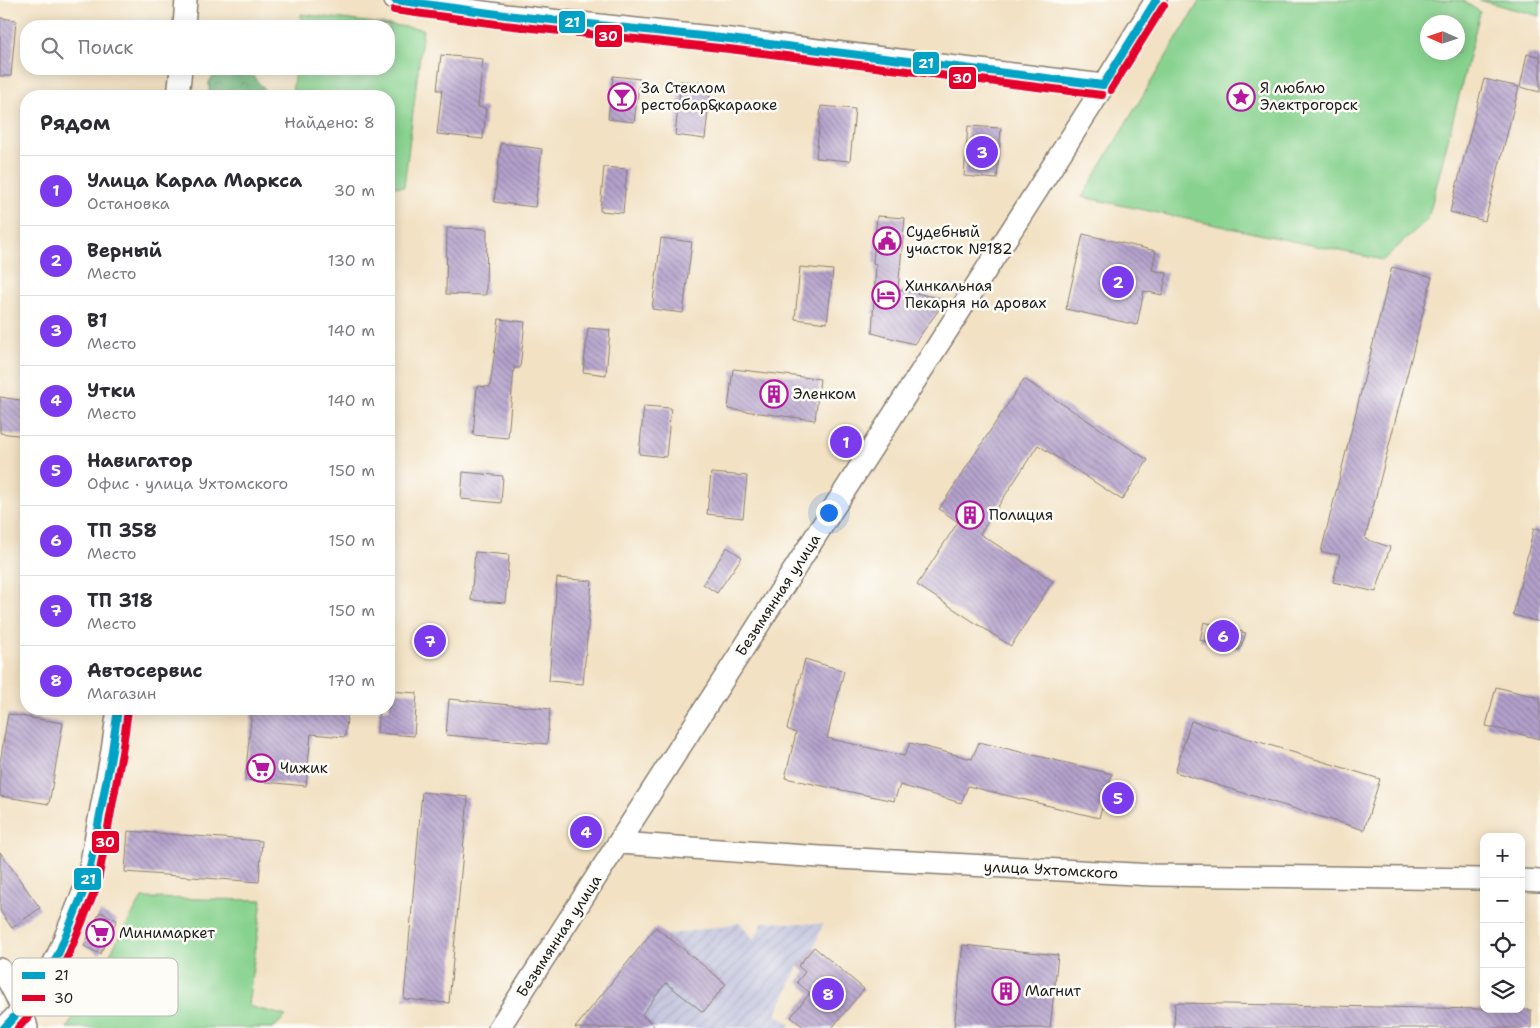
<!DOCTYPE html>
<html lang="ru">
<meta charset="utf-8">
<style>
body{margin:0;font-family:"Shantell Sans",sans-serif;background:#f2f2f3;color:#2b2b33}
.controls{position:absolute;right:15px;bottom:15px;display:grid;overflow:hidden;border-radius:10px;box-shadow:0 2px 12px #0003}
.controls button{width:45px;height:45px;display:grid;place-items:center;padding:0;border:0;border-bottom:1px solid #e1e1e2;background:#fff;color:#2b2b33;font:25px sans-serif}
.compass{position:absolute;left:1420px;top:15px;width:45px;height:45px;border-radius:50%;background:#fff;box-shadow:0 2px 12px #0003;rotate:273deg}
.you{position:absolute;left:828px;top:512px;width:18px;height:18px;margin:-12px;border:4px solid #fff;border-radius:50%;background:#1a73e8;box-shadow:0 0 0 8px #1a73e833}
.badge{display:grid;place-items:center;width:32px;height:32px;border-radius:50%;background:#7c3aed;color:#fff;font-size:16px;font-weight:700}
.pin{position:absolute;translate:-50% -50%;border:2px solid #fff;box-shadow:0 1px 5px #0006}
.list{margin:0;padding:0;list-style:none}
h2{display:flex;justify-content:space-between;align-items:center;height:65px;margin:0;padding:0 20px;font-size:21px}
h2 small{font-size:16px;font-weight:400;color:#7c7c81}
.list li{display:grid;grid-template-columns:32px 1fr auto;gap:15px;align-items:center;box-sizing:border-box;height:70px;padding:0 20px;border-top:1px solid #e1e1e2}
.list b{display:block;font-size:19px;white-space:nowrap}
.list p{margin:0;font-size:16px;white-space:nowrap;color:#7c7c81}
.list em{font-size:16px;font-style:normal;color:#7c7c81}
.icon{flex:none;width:28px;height:28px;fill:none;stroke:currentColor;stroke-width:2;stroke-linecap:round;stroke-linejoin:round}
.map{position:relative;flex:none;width:1540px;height:1028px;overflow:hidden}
.search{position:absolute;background:#fff;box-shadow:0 2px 12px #0003;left:20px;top:20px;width:375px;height:55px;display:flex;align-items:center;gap:12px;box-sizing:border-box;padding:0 18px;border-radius:20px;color:#7c7c81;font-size:19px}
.panel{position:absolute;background:#fff;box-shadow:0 2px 12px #0003;left:20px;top:90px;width:375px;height:625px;border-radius:20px}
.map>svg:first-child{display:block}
.industrial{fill:url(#industrial-furrows)}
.forest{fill:url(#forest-crowns);stroke:#44684a}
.park{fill:#87d28e;stroke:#527755;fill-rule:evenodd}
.building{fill:url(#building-back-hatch)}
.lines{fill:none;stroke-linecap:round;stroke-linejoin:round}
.minor-casing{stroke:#877e70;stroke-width:24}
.minor{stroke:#fff;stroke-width:21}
.bus-1-casing{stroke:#fdfcf7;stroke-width:11}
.bus-2-casing{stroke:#fdfcf7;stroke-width:11}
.bus-1{stroke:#01a2c5;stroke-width:8}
.bus-2{stroke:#e4002b;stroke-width:8}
.labels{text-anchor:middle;stroke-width:5;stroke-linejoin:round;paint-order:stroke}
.poi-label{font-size:15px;fill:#1c1c1c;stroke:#fdfcf7;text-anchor:start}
.street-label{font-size:15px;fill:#1c1c1c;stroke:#fdfcf7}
.key{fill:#fdfcf7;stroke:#bab9b5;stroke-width:1}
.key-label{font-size:14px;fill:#1c1c1c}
.line-badge{stroke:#fdfcf7;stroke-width:2}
.badge-label{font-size:14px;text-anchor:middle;font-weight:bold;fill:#fff}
</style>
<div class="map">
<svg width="1540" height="1028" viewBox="0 0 1540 1028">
<defs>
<pattern id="industrial-furrows" width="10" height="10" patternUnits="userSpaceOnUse" patternTransform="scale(1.25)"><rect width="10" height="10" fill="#c0c2dd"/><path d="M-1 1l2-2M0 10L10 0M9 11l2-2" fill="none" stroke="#a4a6bd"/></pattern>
<pattern id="forest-crowns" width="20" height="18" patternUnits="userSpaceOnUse" patternTransform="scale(1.25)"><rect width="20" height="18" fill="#6db479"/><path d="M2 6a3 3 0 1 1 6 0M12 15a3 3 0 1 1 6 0" fill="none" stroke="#599262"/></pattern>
<pattern id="building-back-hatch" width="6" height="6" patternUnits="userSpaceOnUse" patternTransform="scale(1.25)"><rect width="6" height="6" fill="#b3a0cb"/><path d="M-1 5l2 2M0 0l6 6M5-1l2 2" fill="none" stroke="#9182a4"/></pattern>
</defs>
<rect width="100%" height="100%" fill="#fdfcf7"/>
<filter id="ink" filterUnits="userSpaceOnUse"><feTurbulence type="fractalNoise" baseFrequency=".02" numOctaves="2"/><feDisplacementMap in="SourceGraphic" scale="10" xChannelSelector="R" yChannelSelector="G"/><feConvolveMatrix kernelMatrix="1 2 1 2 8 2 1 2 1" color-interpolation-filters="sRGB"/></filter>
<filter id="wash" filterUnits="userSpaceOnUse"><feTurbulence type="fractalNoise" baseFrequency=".0096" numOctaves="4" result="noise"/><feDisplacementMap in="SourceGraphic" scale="20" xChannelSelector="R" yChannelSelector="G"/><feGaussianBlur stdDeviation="1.12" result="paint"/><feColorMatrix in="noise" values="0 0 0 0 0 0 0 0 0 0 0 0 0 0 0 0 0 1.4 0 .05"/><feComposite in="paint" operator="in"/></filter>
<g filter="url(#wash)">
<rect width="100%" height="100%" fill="#f2e1c3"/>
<path class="industrial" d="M763,922L823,924L814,947L798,966L776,1014L790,1024L789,1028H575L656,927L666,935L740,923L754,940Z"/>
<path class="forest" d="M218,69H247L270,96H209V82Z"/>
<path class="park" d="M1200,0H1462L1480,12L1428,219L1383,260L1082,197ZM1458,22V52H1428V22Z
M1479,0H1540V16Z
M301,14L423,29L404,187L389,186V96H292L295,69H389V26H300Z
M142,898L262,900L248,1006L286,1016L273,1028H67Z"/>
<g id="blocks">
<path class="building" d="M0,18L16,20L11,76H0Z
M1527,54L1540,56V92L1520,87Z
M441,55L483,59L478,107L486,108L483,139L437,134L442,90H437Z
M613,76L640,79L634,122L608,119Z
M1484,79L1519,87L1485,221L1450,212Z
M681,81L711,84L705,139L675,135Z
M821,106L855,109L850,161L816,158Z
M968,126L1001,128L997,179L964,176Z
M501,143L542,149L535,207L494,202Z
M604,167L627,169L623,213L600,211Z
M877,216L905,218L898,289L946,300L914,344L872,333L876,264L873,263Z
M447,228L487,229L486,295L446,294Z
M1083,234L1156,251L1152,270L1167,273L1162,295L1144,291L1137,325L1066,309Z
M661,238L692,242L683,313L652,309Z
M800,267L833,270L827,323L795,319Z
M1392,267L1432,277L1365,539L1390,547L1376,592L1333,582L1340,555L1321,552Z
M499,319L525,322L520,368H514L508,438L473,435L477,386L490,387Z
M588,328L610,330L606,375L583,372Z
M733,369L820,379L815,420L728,409Z
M1024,379L1148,460L1122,500L1038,445L980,534L1053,581L1011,646L917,585L958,522L939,509Z
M0,397L26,401V436L0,433Z
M644,406L671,408L666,457L639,454Z
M463,472L503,476L501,503L461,499Z
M711,473L747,476L743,518L707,514Z
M1534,528L1540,529V622L1513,615Z
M727,547L742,557L717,593L703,584Z
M475,552L509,555L505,603L471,600Z
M557,578L592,581L583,684L549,681Z
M1204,622L1246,633L1240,650L1200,640Z
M418,630L445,633L443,652L416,649Z
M805,659L844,671L827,738L904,756L910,743L972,759L979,742L1112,774L1099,818L968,786L961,803L900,785L894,801L785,778L796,733L787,729Z
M1496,687L1540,698V739L1486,726Z
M389,691L417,693L414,736L377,733L379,709H389Z
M449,699L550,709L547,744L446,735Z
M252,709L276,710L277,709H348L345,737L311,734L306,786L245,780Z
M8,714L63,723L49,804L0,796V762Z
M1191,721L1380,779L1364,830L1175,772Z
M422,792L468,797L449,1003L404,999Z
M128,831L262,841L259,882L125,872Z
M0,852L40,908L12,928L0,911Z
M100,912L117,920L100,954L84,946Z
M656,927L726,984L703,1012L666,983L642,1014L656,1028H575Z
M963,945L1058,955L1050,1028H954Z
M814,947L864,989L832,1028H805L791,1017L810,993L797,982L805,972L798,966Z
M1175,1003L1531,1010V1028H1174Z"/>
</g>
</g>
<g filter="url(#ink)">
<use href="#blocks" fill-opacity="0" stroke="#877e70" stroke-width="1"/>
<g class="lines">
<g class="minor-casing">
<path id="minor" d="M395,0L505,15L730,39L1103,85
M184,26L186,0
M178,96L181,69
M619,843L820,857L1152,875L1484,879
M1521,880L1540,881
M0,969C13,987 22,1006 27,1028
M4,1028L22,1010L43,985L59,952L87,883L112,751L118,709
M499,1028L774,601L1091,106L1156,0"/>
</g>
<use href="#minor" class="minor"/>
<g class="bus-1-casing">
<path id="bus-1" d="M395,0L505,15L730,39L1103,85
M1103,85L1156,0
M4,1028L43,985L59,952L87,883L112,751L118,709"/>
</g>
<g class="bus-2-casing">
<path id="bus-2" d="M394,10L504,25L729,49L1102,95
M1111,90L1164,5
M18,1028L52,990L68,956L97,886L122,753L128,710"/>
</g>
<use href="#bus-1" class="bus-1"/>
<use href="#bus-2" class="bus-2"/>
</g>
</g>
<defs>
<g id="bar-ring" transform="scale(1.4375)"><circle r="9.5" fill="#fdfcf7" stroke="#b5179e" stroke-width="1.5"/><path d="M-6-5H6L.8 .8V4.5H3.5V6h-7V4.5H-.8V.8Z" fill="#b5179e"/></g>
<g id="sight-ring" transform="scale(1.4375)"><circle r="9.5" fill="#fdfcf7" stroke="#b5179e" stroke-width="1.5"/><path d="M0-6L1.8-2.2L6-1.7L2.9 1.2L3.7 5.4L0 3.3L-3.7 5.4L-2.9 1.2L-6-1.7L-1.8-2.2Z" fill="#b5179e"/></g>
<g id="civic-ring" transform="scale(1.4375)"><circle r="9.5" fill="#fdfcf7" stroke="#b5179e" stroke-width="1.5"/><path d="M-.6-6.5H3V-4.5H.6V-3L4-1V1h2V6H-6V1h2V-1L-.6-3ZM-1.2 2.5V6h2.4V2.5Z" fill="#b5179e"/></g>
<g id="hotel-ring" transform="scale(1.4375)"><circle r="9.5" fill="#fdfcf7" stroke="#b5179e" stroke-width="1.5"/><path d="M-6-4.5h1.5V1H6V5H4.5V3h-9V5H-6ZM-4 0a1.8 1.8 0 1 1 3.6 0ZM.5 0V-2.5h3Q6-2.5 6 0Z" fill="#b5179e"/></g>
<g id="building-ring" transform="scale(1.4375)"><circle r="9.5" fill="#fdfcf7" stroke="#b5179e" stroke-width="1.5"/><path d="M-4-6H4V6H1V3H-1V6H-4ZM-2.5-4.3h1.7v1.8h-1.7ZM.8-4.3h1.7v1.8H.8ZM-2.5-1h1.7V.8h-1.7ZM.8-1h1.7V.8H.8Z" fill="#b5179e"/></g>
<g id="supermarket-ring" transform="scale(1.4375)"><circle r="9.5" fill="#fdfcf7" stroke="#b5179e" stroke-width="1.5"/><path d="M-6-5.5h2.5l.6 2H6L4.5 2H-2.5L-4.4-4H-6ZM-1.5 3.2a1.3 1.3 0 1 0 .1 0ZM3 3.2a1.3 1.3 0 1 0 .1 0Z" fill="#b5179e"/></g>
</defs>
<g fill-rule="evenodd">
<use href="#bar-ring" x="622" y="97"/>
<use href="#sight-ring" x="1241" y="97"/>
<use href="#civic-ring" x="887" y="241"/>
<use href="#hotel-ring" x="886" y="295"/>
<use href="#building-ring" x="774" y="394"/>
<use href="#building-ring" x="970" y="515"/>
<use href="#supermarket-ring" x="261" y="768"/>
<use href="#supermarket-ring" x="100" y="933"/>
<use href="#building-ring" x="1006" y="991"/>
</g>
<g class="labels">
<g class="poi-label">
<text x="641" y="93">За Стеклом<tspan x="641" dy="17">рестобар&amp;караоке</tspan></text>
<text x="1260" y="93">Я люблю<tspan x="1260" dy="17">Электрогорск</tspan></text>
<text x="906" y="237">Судебный<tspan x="906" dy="17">участок №182</tspan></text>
<text x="905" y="291">Хинкальная<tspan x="905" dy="17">Пекарня на дровах</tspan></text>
<text x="793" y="399">Эленком</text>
<text x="989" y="520">Полиция</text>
<text x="280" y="773">Чижик</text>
<text x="119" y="938">Минимаркет</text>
<text x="1025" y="996">Магнит</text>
</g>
<g class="street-label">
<text transform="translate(778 595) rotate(-57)" y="5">Безымянная улица</text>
<text transform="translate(1051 870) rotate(3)" y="5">улица Ухтомского</text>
<text transform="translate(559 936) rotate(-57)" y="5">Безымянная улица</text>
</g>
</g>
<rect x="12" y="958" width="166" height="58" rx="8" class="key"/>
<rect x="22" y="972" width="23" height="7" fill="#01a2c5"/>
<rect x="22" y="995" width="23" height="6" fill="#e4002b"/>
<g class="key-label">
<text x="54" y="980">21</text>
<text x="54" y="1003">30</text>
</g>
<g class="line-badge">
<rect x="558" y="10" width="28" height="24" rx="5" fill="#01a2c5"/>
<rect x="594" y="24" width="29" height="24" rx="5" fill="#e4002b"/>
<rect x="912" y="51" width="28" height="24" rx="5" fill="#01a2c5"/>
<rect x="948" y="66" width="29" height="24" rx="5" fill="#e4002b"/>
<rect x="91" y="830" width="29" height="24" rx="5" fill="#e4002b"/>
<rect x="73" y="867" width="29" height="24" rx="5" fill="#01a2c5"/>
</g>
<g class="badge-label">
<text x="572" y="27">21</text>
<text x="608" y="41">30</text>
<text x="926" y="68">21</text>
<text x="962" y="83">30</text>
<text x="105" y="847">30</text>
<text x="88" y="884">21</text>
</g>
</svg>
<div class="controls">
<button>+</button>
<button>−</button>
<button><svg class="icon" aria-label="locate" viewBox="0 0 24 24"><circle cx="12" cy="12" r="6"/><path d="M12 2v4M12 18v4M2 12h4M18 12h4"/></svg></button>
<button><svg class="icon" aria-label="layers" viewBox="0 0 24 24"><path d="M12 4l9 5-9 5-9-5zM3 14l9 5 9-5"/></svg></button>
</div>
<svg class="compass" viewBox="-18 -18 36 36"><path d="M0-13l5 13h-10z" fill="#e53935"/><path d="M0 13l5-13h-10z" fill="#7c7c81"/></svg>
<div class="you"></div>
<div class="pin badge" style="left:846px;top:442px">1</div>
<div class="pin badge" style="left:1118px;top:282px">2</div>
<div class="pin badge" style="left:982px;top:152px">3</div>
<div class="pin badge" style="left:586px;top:832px">4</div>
<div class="pin badge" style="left:1118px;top:798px">5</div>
<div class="pin badge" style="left:1223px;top:636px">6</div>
<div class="pin badge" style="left:430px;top:641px">7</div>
<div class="pin badge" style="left:828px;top:994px">8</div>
<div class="search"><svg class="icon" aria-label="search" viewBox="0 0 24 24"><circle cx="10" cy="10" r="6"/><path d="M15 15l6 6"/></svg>Поиск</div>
<section class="panel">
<h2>Рядом<small>Найдено: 8</small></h2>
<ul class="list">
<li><span class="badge">1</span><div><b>Улица Карла Маркса</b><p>Остановка</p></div><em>30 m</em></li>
<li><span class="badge">2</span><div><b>Верный</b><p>Место</p></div><em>130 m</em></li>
<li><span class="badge">3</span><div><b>B1</b><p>Место</p></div><em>140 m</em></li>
<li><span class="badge">4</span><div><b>Утки</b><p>Место</p></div><em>140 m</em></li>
<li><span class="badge">5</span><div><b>Навигатор</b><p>Офис · улица Ухтомского</p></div><em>150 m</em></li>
<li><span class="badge">6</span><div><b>ТП 358</b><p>Место</p></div><em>150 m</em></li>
<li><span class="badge">7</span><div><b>ТП 318</b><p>Место</p></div><em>150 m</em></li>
<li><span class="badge">8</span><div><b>Автосервис</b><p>Магазин</p></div><em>170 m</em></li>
</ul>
</section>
</div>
